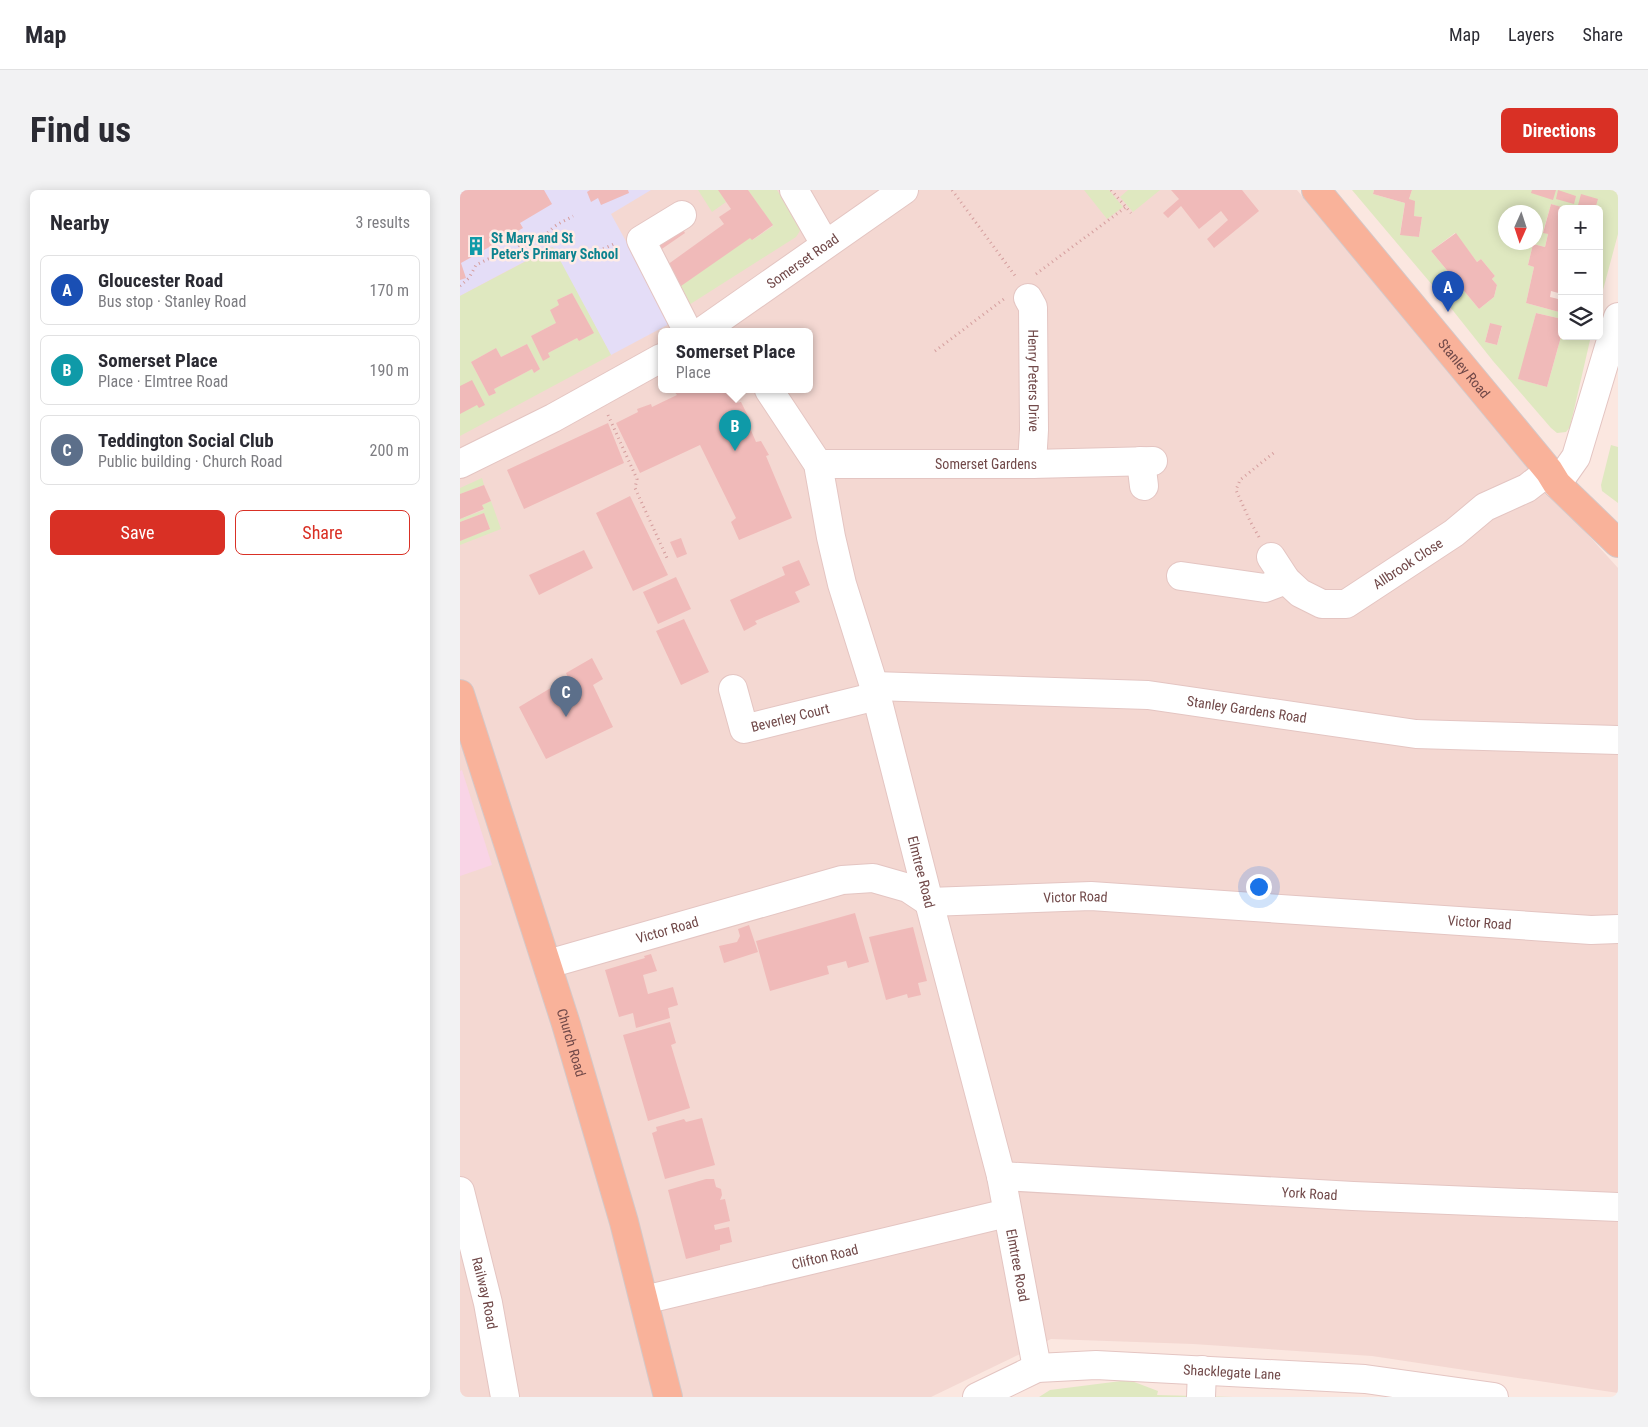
<!DOCTYPE html>
<meta charset="utf-8">
<style>
body{margin:0;font-family:"Roboto Condensed",sans-serif;background:#f2f2f3;color:#2b2b33}
.controls{position:absolute;right:15px;top:15px;display:grid;overflow:hidden;border-radius:8px;box-shadow:0 2px 12px #0003}
.controls button{width:45px;height:45px;display:grid;place-items:center;padding:0;border:0;border-bottom:1px solid #e1e1e2;background:#fff;color:#2b2b33;font:25px sans-serif}
.compass{position:absolute;left:1038px;top:15px;width:45px;height:45px;border-radius:50%;background:#fff;box-shadow:0 2px 12px #0003;rotate:183deg}
.you{position:absolute;left:798px;top:696px;width:18px;height:18px;margin:-12px;border:4px solid #fff;border-radius:50%;background:#1a73e8;box-shadow:0 0 0 8px #1a73e833}
.badge{display:grid;place-items:center;width:32px;height:32px;border-radius:50%;background:#d93025;color:#fff;font-size:16px;font-weight:700}
.pin{position:absolute;translate:-50% -41px;filter:drop-shadow(0 1px 2px #0008)}
.pin::after{content:'';position:absolute;top:26px;width:18px;height:15px;background:inherit;clip-path:polygon(0 0,100% 0,50% 100%)}
.popup{position:absolute;left:198px;top:138px;width:155px;height:65px;box-sizing:border-box;display:grid;place-content:center;border-radius:8px;background:#fff;filter:drop-shadow(0 1px 4px #0005);font-size:16px;white-space:nowrap;color:#7c7c81}
.popup b{font-size:19px;color:#2b2b33}
.popup::after{content:'';position:absolute;left:50%;top:100%;margin-left:-10px;border:10px solid transparent;border-top-color:#fff}
.list{margin:0;padding:0;list-style:none}
h2{display:flex;justify-content:space-between;align-items:center;height:65px;margin:0;padding:0 20px;font-size:21px}
h2 small{font-size:16px;font-weight:400;color:#7c7c81}
.list li{display:grid;grid-template-columns:32px 1fr auto;gap:15px;align-items:center;box-sizing:border-box;height:70px;margin:0 10px 10px;padding:0 10px;border:1px solid #e1e1e2;border-radius:8px}
.list b{display:block;font-size:19px;white-space:nowrap}
.list p{margin:0;font-size:16px;white-space:nowrap;color:#7c7c81}
.list em{font-size:16px;font-style:normal;color:#7c7c81}
.actions{display:flex;gap:10px;padding:15px 20px}
.actions a{flex:1;padding:11px 0;border:1px solid #d93025;border-radius:8px;text-align:center;font-size:18px;color:#d93025}
.actions .main{background:#d93025;color:#fff}
.icon{flex:none;width:28px;height:28px;fill:none;stroke:currentColor;stroke-width:2;stroke-linecap:round;stroke-linejoin:round}
.map{position:relative;flex:none;width:1158px;height:1207px;overflow:hidden;border-radius:8px}
header{display:flex;align-items:center;gap:30px;box-sizing:border-box;height:70px;padding:0 25px;background:#fff;border-bottom:1px solid #e1e1e2}
header strong{font-size:24px}
nav{display:flex;gap:28px;margin-inline-start:auto;font-size:18px}
.intro{display:flex;align-items:center;justify-content:space-between;box-sizing:border-box;height:120px;padding:0 30px}
h1{margin:0;font-size:35px}
.button{padding:12px 22px;border-radius:8px;background:#d93025;color:#fff;font-size:18px;font-weight:700}
main{display:flex;gap:30px;padding:0 30px}
aside{flex:1;background:#fff;border-radius:8px;box-shadow:0 2px 12px #0003}
.map>svg:first-child{display:block}
.residential{fill:#f4d8d2;fill-rule:evenodd}
.education{fill:#e4ddf7}
.medical{fill:#f9d4e6}
.green{fill:#dfe8c0;fill-rule:evenodd}
.building{fill:#f0bab9}
.lines{fill:none;stroke-linecap:round;stroke-linejoin:round}
.minor-casing{stroke:#e4c5c2;stroke-width:30}
.major-casing{stroke:#d4c8c8;stroke-width:30}
.path{stroke:#d49d9d;stroke-width:3;stroke-dasharray:1 4;stroke-linecap:butt}
.minor{stroke:#fff;stroke-width:28}
.major{stroke:#f9b29a;stroke-width:28}
.labels{text-anchor:middle;stroke-width:5;stroke-linejoin:round;paint-order:stroke}
.culture-label{font-size:14px;font-weight:bold;fill:#0d838f;stroke:#ffece6;text-anchor:start}
.street-label{font-size:14px;fill:#714949;stroke:#ffece6}
</style>
<header>
<strong>Map</strong>
<nav><a>Map</a><a>Layers</a><a>Share</a></nav>
</header>
<div class="intro"><h1>Find us</h1><a class="button">Directions</a></div>
<main>
<aside>
<h2>Nearby<small>3 results</small></h2>
<ul class="list">
<li><span class="badge" style="background:#1a4fb4">A</span><div><b>Gloucester Road</b><p>Bus stop · Stanley Road</p></div><em>170 m</em></li>
<li><span class="badge" style="background:#0f9aa8">B</span><div><b>Somerset Place</b><p>Place · Elmtree Road</p></div><em>190 m</em></li>
<li><span class="badge" style="background:#5c6f8a">C</span><div><b>Teddington Social Club</b><p>Public building · Church Road</p></div><em>200 m</em></li>
</ul>
<div class="actions"><a class="main">Save</a><a>Share</a></div>
</aside>
<div class="map">
<svg width="1158" height="1207" viewBox="0 0 1158 1207">
<rect width="100%" height="100%" fill="#fbe7e0"/>
<path class="residential" d="M0,0H837L1064,274L1158,378V1203L912,1166L733,1154L591,1149L471,1207H0ZM201,142H349V200H201Z"/>
<path class="education" d="M0,0H191L151,24L211,133L151,165L92,57L0,106Z"/>
<path class="medical" d="M2,580L32,675L0,686V581Z"/>
<path class="green" d="M238,0H259L266,12L252,22Z
M288,0H317C322,8 341,32 340,40C339,43 338,44 336,47L221,120L207,75L290,48L293,50L313,36Z
M624,0H649L663,17L647,29Z
M668,0H700L673,22L660,7Z
M892,0H914L913,4L945,13L940,44L959,47L962,27L954,26L949,9L952,0H1158V44L1139,115V19H1107L1091,14L1083,42L1088,44L1085,57L1073,54L1068,75L1074,77L1066,113L1099,122L1102,111V129L1076,123L1059,189L1087,197L1102,143V146H1131L1110,237L1106,242L1097,243L1091,238L1033,171L979,103ZM1046,22H1076V52H1046ZM995,43L1017,72L1021,69L1035,86L1032,89L1037,95L1034,107L1019,119L971,61ZM1030,133L1042,137L1037,155L1025,152Z
M93,57L151,165L0,246V106ZM112,103L133,143L119,151L117,148L88,163L90,167L83,170L71,146L96,133L99,115L97,110ZM67,154L80,179L74,183L72,179L34,199L36,203L29,206L11,172L36,158L41,167Z
M1151,255L1158,257V313L1142,301L1141,295Z
M22,288L24,295L0,304V298Z
M31,311L41,339L0,355V351L30,338L24,323L0,332V329L24,320L22,315Z
M669,1190L698,1201L697,1205L773,1207H579L590,1200Z"/>
<path class="building" d="M0,0H84L92,14L60,33L63,38L1,73L6,88L0,90Z
M130,0H168L169,3L141,15L138,8L131,12L127,2Z
M258,0H288L313,35L292,50L290,48L221,96L207,75L264,34L259,27L271,19Z
M711,0H782L799,21L754,58L747,49L768,30L761,21L739,39L721,16L708,28L703,23L719,9Z
M914,0H952L949,9L955,11L954,26L962,27L959,47L940,45L945,13L913,4Z
M1072,0H1096L1093,10L1071,3Z
M1098,0L1116,6L1114,14L1096,9Z
M1121,4L1138,9L1135,19H1117Z
M1091,14L1105,18L1102,19V104L1091,101L1090,107L1102,110L1099,122L1066,113L1074,77L1068,75L1073,54L1085,57L1088,44L1083,43Z
M222,38L225,43L193,65L189,60Z
M996,43L1017,72L1021,69L1035,86L1032,89L1037,95L1034,107L1019,119L971,61Z
M112,103L134,143L119,151L117,148L88,163L90,167L83,171L71,146L96,133L90,120L99,115L97,110Z
M1076,123L1102,129V143L1087,197L1058,189Z
M1030,133L1042,136L1037,155L1025,152Z
M67,154L80,179L74,183L72,179L34,199L36,203L29,206L11,172L36,158L41,167Z
M12,190L25,215L19,218L17,215L0,224V196Z
M213,200H267L276,213L281,212L290,230L287,231L296,252L301,251L309,265L306,266L332,328L279,350L271,332L276,328L240,255L180,283L156,233L178,222L177,219L191,214L192,217L217,205Z
M148,233L164,273L64,319L47,280Z
M24,295L31,311L22,315L24,319L0,329V304Z
M170,306L208,385L173,401L136,323Z
M24,323L30,339L0,351V332Z
M221,348L227,364L217,368L210,352Z
M124,360L133,378L79,405L69,385Z
M339,370L350,395L335,402L340,412L295,431L297,434L284,441L270,410L325,385L322,377Z
M216,387L231,419L198,434L183,402Z
M224,429L249,482L221,495L196,441Z
M132,468L143,489L133,495L153,537L86,569L59,517L94,496L96,499L110,492L106,483Z
M395,723L409,772L388,778L386,771L367,776L369,784L310,801L296,751Z
M289,735L298,762L264,773L259,756L277,752L280,746L278,739Z
M453,737L467,791L458,793L461,805L448,808L447,804L426,810L409,747Z
M191,764L197,781L183,785L188,804L213,797L218,815L208,818L210,828L176,838L173,823L159,827L145,780L185,768L184,766Z
M210,832L216,853L211,855L230,918L188,931L163,845Z
M242,928L255,975L205,989L192,943L197,941L196,937L224,929L226,932Z
M246,989H254L256,997L261,999L262,1005L260,1010L265,1009L270,1031L254,1035L255,1040L269,1037L272,1052L260,1055V1060L226,1069L208,1000Z"/>
<g class="lines">
<g class="minor-casing">
<g id="minor">
<path d="M334,0L365,54"/>
<path d="M222,25L181,50L228,142"/>
<path id="s1" d="M568,108L573,117L574,240L572,274"/>
<path id="s2" d="M241,142L444,0"/>
<path id="s3" d="M309,200L358,274L371,347L382,394L414,496L469,712L541,986L577,1178"/>
<path d="M681,271L684,296"/>
<path d="M0,274L93,228L201,168"/>
<path id="s4" d="M358,274H572L693,271"/>
<path d="M1097,294L1116,267L1158,127"/>
<path id="s5" d="M811,367L826,390L840,403L862,414H886L994,343L1025,317L1067,298L1089,281"/>
<path d="M721,386L805,398L826,390"/>
<path id="s6" d="M414,496L688,505L956,544L1158,550"/>
<path id="s7" d="M273,499L284,539L417,506"/>
<path id="s8" d="M88,774L382,690L413,688L448,698L469,712L631,706L1131,740L1158,739"/>
<path id="s9" d="M541,986L893,1006L1158,1017"/>
<path id="s10" d="M0,1001L28,1113L45,1207"/>
<path id="s11" d="M184,1110L547,1023"/>
<path id="s12" d="M517,1207L577,1178L636,1175L905,1189L1034,1207"/>
<path d="M741,1207L742,1180"/>
</g>
</g>
<g class="major-casing">
<g id="major">
<path id="s13" d="M856,0L1089,281L1097,294L1158,353"/>
<path id="s14" d="M0,504L106,834L164,1032L208,1207"/>
</g>
</g>
<path class="path" d="M492,0L556,87
M651,0L671,23
M134,63L156,53
M576,84L666,17
M0,96L9,88L16,75L28,69L52,65L65,50C86,52 81,47 94,37C100,32 107,30 113,26
M475,161L544,109
M148,225L177,289L175,298L207,368
M799,347L790,331L776,300L780,290L816,261"/>
<use href="#minor" class="minor"/>
<use href="#major" class="major"/>
</g>
<defs>
<g id="building-bare" transform="scale(1.5)"><path d="M-4-6H4V6H1V3H-1V6H-4ZM-2.5-4.3h1.7v1.8h-1.7ZM.8-4.3h1.7v1.8H.8ZM-2.5-1h1.7V.8h-1.7ZM.8-1h1.7V.8H.8Z" fill="#0f9aa8" stroke="#ffece6" stroke-width="2.5" paint-order="stroke"/></g>
</defs>
<g fill-rule="evenodd">
<use href="#building-bare" x="16" y="56"/>
</g>
<g class="labels">
<g class="culture-label">
<text x="31" y="53">St Mary and St<tspan x="31" dy="16">Peter's Primary School</tspan></text>
</g>
<g class="street-label">
<text dy="5" stroke="none"><textPath href="#s2" startOffset="124">Somerset Road</textPath></text>
<text dy="5" stroke="none"><textPath href="#s13" startOffset="232">Stanley Road</textPath></text>
<text dy="5" stroke="none"><textPath href="#s1" startOffset="84">Henry Peters Drive</textPath></text>
<text dy="5" stroke="none"><textPath href="#s4" startOffset="168">Somerset Gardens</textPath></text>
<text dy="5" stroke="none"><textPath href="#s5" startOffset="169">Allbrook Close</textPath></text>
<text dy="5" stroke="none"><textPath href="#s6" startOffset="374">Stanley Gardens Road</textPath></text>
<text dy="5" stroke="none"><textPath href="#s7" startOffset="89">Beverley Court</textPath></text>
<text dy="5" stroke="none"><textPath href="#s3" startOffset="510">Elmtree Road</textPath></text>
<text dy="5" stroke="none"><textPath href="#s8" startOffset="545">Victor Road</textPath></text>
<text dy="5" stroke="none"><textPath href="#s8" startOffset="950">Victor Road</textPath></text>
<text dy="5" stroke="none"><textPath href="#s8" startOffset="124">Victor Road</textPath></text>
<text dy="5" stroke="none"><textPath href="#s14" startOffset="366">Church Road</textPath></text>
<text dy="5" stroke="none"><textPath href="#s9" startOffset="309">York Road</textPath></text>
<text dy="5" stroke="none"><textPath href="#s11" startOffset="186">Clifton Road</textPath></text>
<text dy="5" stroke="none"><textPath href="#s3" startOffset="915">Elmtree Road</textPath></text>
<text dy="5" stroke="none"><textPath href="#s10" startOffset="105">Railway Road</textPath></text>
<text dy="5" stroke="none"><textPath href="#s12" startOffset="262">Shacklegate Lane</textPath></text>
</g>
</g>
</svg>
<div class="controls">
<button>+</button>
<button>−</button>
<button><svg class="icon" aria-label="layers" viewBox="0 0 24 24"><path d="M12 4l9 5-9 5-9-5zM3 14l9 5 9-5"/></svg></button>
</div>
<svg class="compass" viewBox="-18 -18 36 36"><path d="M0-13l5 13h-10z" fill="#e53935"/><path d="M0 13l5-13h-10z" fill="#7c7c81"/></svg>
<div class="you"></div>
<div class="pin badge" style="left:988px;top:122px;background:#1a4fb4">A</div>
<div class="pin badge" style="left:275px;top:261px;background:#0f9aa8">B</div>
<div class="popup"><b>Somerset Place</b>Place</div>
<div class="pin badge" style="left:106px;top:527px;background:#5c6f8a">C</div>
</div>
</main>
